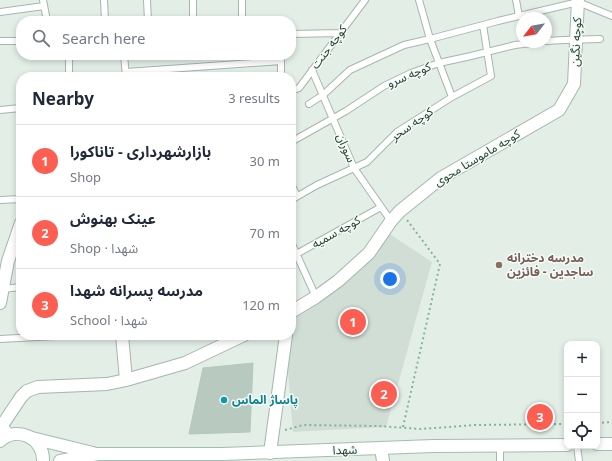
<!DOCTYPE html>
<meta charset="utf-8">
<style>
body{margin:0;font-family:"Noto Sans","Noto Sans Arabic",sans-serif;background:#f2f2f3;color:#1f2937}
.controls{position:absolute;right:12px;bottom:12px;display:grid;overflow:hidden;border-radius:8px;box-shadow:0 2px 6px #0003}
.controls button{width:36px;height:36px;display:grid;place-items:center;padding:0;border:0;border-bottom:1px solid #e0e1e3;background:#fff;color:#1f2937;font:20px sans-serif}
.compass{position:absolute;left:516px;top:12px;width:36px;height:36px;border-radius:50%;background:#fff;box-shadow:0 2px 6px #0003;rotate:239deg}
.you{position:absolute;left:390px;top:279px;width:14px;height:14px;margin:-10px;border:3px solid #fff;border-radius:50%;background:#1a73e8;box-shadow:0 0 0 6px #1a73e833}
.badge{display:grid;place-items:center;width:26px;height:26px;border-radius:50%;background:#fc5e52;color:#fff;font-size:13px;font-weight:700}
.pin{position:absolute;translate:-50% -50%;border:2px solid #fff;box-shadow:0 1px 4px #0006}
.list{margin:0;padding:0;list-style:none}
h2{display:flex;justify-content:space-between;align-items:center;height:52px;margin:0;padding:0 16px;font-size:17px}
h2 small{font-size:13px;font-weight:400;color:#747a83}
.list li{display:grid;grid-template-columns:26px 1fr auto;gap:12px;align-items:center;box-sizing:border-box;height:72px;padding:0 16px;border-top:1px solid #e0e1e3}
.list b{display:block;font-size:15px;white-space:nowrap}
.list p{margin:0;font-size:13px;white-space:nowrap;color:#747a83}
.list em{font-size:13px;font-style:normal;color:#747a83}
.icon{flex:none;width:22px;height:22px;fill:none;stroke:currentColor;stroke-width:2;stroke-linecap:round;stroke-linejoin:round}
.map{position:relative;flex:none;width:612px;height:461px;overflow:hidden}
.search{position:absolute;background:#fff;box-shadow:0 2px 6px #0003;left:16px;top:16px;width:280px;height:44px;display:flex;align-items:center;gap:10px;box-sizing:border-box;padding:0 14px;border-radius:16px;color:#747a83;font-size:15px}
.panel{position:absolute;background:#fff;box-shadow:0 2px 6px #0003;left:16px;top:72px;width:280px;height:268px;border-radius:16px}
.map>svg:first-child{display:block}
.built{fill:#d1ded5}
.building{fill:#b8c9bf;stroke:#b4c8bc}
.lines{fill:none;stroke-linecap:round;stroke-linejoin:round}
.lane-casing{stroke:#a5b7ad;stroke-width:8}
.street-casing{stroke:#a5b7ad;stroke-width:14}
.secondary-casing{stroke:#a3bdb0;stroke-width:14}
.path{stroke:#81b49b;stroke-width:2;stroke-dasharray:2 3;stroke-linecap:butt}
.lane{stroke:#fff;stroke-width:6}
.street{stroke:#fff;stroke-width:12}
.secondary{stroke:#fff;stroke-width:12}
.education-dot{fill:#8d6e63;stroke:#f4faf6;stroke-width:1.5}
.culture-dot{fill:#0f9aa8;stroke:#f4faf6;stroke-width:1.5}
.labels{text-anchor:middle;stroke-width:3;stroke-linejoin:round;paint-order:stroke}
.street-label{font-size:12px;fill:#214132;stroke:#f4faf6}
.education-label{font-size:12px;font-weight:bold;fill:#785e54;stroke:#f4faf6;text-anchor:start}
.culture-label{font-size:12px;font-weight:bold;fill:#0d838f;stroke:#f4faf6;text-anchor:start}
</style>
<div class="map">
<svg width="612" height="461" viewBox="0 0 612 461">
<rect width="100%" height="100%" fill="#e3eee7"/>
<path class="built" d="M385,231L432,262L386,427L293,432L285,335H291V309L316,297Z"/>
<path class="building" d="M253,363L250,432L189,434L203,368Z"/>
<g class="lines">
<g class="lane-casing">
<path id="lane" d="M43,0L47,21
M104,0L105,21
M147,0L148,21
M193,0V21
M419,0L430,39L452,97
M516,0L519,16
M0,12L44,6
M242,21V0
M291,34L340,33
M0,41H21
M546,41L564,40L600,39
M69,55V77
M124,55L126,77
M312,70L354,168L391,221
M126,72L281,61V77
M291,91L299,88L365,0
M309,104L323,95L350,70L404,45L430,39L498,21L578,2L612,16
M0,110L21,108
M291,142L346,111L384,86L411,73L439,63L471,56L515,45L541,42
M291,184L297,196
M0,200L21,199
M291,200L317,185L367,162L397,132L452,97L491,76L483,25
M291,242L316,297
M291,257L381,207
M3,289L21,287
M0,339L75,335
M500,445V461
M577,446L579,461"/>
</g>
<g class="street-casing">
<path id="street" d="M0,303L8,261L21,223
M291,312L316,297L338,281L369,253L391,221L400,211L441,178L559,110L574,84L578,0
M122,335L126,380
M1,427L21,397L27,391L38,387L107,384L126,380L185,363L244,335
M381,448L383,461
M270,453L286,335"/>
</g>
<g class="secondary-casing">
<path id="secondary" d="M0,426L9,435
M32,438L93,453
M0,441C17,425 44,438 43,461
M597,444H612
M60,461L98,454H223L433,446L567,445"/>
</g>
<path class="path" d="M597,423L612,422
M403,427L440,264L407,220
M285,430L303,425L378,426L421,429L475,425L567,424"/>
<use href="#lane" class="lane"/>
<use href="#street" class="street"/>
<use href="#secondary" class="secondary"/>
</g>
<circle class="education-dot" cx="499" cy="265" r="4"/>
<circle class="culture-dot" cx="224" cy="400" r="4"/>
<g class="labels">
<g class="street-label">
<text transform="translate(576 42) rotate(-87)" y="4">کوچه نگین</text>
<text transform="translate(329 47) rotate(-53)" y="4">کوچه جنت</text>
<text transform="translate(409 75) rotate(-23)" y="4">کوچه سرو</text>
<text transform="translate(412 124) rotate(-35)" y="4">کوچه سحر</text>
<text transform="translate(346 148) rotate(67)" y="4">سوران</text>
<text transform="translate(477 158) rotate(-31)" y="4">کوچه ماموستا محوی</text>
<text transform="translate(336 232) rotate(-29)" y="4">کوچه سمیه</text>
<text transform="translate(345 450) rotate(-2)" y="4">شهدا</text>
</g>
<g class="education-label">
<text x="507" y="262">مدرسه دخترانه<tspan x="507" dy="14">ساجدین - فائزین</tspan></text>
</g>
<g class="culture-label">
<text x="232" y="404">پاساژ الماس</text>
</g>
</g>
</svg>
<div class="controls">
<button>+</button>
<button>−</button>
<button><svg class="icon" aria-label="locate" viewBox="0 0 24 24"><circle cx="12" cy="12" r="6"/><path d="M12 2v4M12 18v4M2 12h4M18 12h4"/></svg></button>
</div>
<svg class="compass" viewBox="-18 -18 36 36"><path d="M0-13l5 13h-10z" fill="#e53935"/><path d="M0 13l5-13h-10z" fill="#747a83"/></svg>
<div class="you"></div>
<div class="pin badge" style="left:353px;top:322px">1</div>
<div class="pin badge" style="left:384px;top:394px">2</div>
<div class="pin badge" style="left:540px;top:417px">3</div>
<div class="search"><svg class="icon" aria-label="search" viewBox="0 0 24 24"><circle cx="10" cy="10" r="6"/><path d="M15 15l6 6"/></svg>Search here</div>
<section class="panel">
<h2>Nearby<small>3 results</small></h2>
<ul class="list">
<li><span class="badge">1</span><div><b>بازارشهرداری - تاناکورا</b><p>Shop</p></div><em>30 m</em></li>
<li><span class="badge">2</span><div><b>عینک بهنوش</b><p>Shop · شهدا</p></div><em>70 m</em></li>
<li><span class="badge">3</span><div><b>مدرسه پسرانه شهدا</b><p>School · شهدا</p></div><em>120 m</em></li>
</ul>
</section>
</div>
